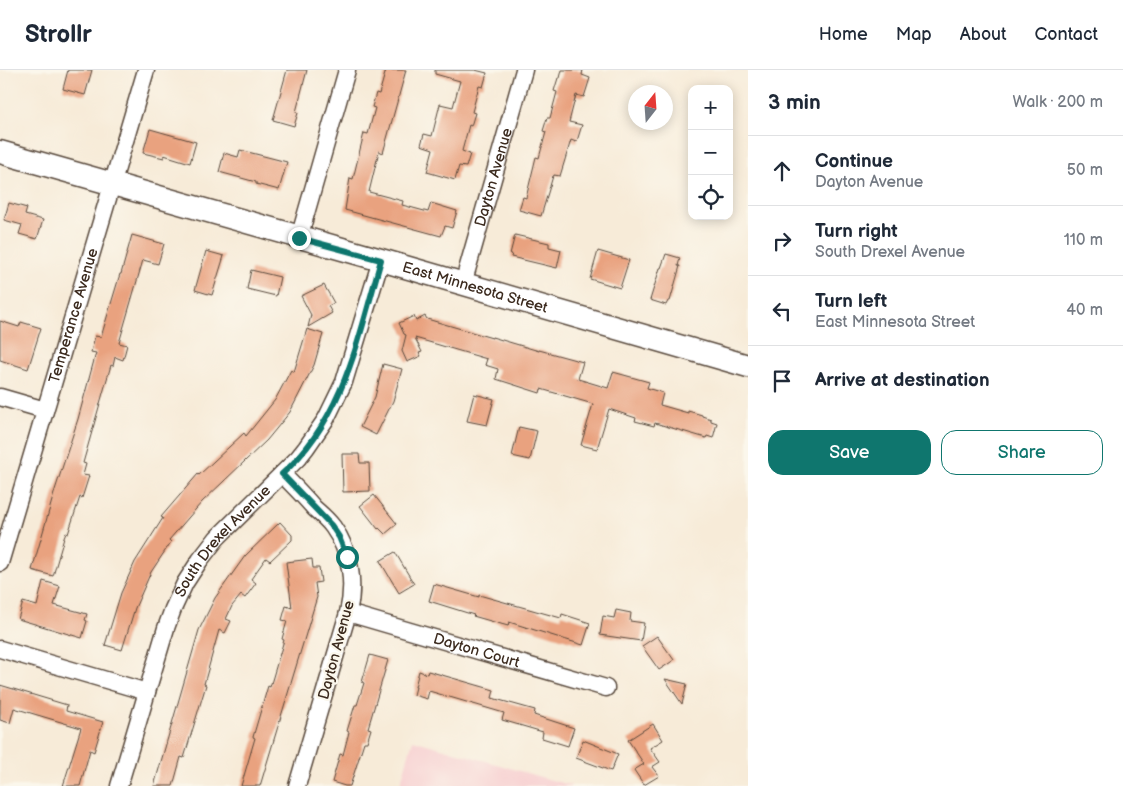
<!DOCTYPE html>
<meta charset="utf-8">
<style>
body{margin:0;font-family:"Balsamiq Sans",sans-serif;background:#f2f2f3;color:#1f2937}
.controls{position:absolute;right:15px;top:15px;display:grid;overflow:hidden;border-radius:10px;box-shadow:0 2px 12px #0003}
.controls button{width:45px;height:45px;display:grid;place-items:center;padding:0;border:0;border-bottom:1px solid #e0e1e3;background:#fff;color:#1f2937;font:25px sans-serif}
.compass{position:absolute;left:628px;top:15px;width:45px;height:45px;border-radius:50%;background:#fff;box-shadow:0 2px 12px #0003;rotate:17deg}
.stop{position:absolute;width:15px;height:15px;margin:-11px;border:4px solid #0f766e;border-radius:50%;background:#fff}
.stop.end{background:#0f766e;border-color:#fff;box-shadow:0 1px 5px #0008}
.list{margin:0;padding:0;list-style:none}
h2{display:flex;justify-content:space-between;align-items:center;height:65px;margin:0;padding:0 20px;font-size:21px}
h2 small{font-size:16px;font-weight:400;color:#747a83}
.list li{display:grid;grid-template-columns:32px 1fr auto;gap:15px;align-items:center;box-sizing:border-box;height:70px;padding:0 20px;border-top:1px solid #e0e1e3}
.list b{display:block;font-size:19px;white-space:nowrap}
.list p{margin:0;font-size:16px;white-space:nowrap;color:#747a83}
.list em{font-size:16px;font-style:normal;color:#747a83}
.actions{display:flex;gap:10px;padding:15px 20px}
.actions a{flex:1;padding:11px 0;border:1px solid #0f766e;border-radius:15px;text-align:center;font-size:18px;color:#0f766e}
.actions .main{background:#0f766e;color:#fff}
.icon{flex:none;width:28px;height:28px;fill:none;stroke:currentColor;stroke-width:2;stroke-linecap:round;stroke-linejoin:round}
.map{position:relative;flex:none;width:748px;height:716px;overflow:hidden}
header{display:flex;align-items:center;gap:30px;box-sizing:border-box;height:70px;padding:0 25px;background:#fff;border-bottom:1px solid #e0e1e3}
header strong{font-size:24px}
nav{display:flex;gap:28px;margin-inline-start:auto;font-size:18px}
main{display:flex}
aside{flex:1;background:#fff}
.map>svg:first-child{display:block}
.built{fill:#f7cfd0}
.building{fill:#e9a27f}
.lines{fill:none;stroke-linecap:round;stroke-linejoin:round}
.street-casing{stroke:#57473a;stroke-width:19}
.secondary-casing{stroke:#57473a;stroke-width:25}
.street{stroke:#fff;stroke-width:16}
.secondary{stroke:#fff;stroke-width:22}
.route{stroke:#0f766e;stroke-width:6}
.labels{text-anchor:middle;stroke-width:4.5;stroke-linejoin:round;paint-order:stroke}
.street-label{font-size:15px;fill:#3b2a1e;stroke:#fbf7ec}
</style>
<header>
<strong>Strollr</strong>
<nav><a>Home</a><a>Map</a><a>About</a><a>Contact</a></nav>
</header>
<main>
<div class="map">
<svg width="748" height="716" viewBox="0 0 748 716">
<rect width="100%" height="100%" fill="#fbf7ec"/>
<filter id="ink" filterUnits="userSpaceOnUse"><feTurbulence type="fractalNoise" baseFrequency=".02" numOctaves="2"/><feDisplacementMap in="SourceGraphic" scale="10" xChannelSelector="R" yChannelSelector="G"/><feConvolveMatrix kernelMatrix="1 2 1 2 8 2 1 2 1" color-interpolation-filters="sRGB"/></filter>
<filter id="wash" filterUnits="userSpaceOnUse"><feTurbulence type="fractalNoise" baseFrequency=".0096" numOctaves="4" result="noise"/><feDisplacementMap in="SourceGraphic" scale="20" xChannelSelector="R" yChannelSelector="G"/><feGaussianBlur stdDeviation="1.12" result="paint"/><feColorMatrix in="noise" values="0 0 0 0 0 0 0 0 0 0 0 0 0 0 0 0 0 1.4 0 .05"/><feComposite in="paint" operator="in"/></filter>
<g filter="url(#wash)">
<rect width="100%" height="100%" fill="#f7ebd8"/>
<path class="built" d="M413,670L572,716H400Z"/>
<g id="blocks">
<path class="building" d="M68,0H92L85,25L63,19Z
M287,0H307L296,42L298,43L294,56L273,50Z
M386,0H406L383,83L379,81L369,122L403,131L402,135L428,142L431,133L457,141L452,158L445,156L441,166L345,140L350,108L353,109L364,63L368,64L375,38L372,37L376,23L379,24Z
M435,0H475L487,3L483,17L479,16L472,42L475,43L471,56L469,55L462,81L470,84L466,97L459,96L455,110L427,102L433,79L421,75L424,64L432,66L440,34L453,37L460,11L435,4Z
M562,0H583L582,5L590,8L584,27L576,25L569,52L582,55L577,71H576V72L571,70L560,106L554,105V106H553L541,146L519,140L523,127L526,128L536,87L539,88L546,62L543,61L547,48H550L557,22L554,21L558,8H560Z
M150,59L196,72L190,93L164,85V88L143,83Z
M240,80L287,92L279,120L256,114V112L219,102L224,83L238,87Z
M9,133L27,138L25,145L43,150L37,169L19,164L22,155L4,150Z
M132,165L164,174L158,194L143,190L119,273L127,275L123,290L115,287L113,296L111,295L83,393L86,394L83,405L89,406L82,428L80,427L68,464L66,463L64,468L53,506L32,500L55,420L78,349L96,283L91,282L95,266L101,267L120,204H121Z
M515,165L549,173V177L561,180L557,198L511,187L512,184H510Z
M206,181L224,186L212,225L195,220Z
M598,181L629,190L620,218L590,209Z
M666,184L680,188L678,196H680L670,231H668L666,235L650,230L660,198H661Z
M251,200L280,207L276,226L247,219Z
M324,215L334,233L328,236L332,243L308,257L311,245L301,226Z
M414,246L416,251L425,246L427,249L492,268V267L539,281V280L583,292L578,309L608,318L613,302L649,312L647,318L663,323L660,335L688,343V341L702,345V346L711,349V351L717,353L713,368L707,366L706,368L655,353L654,356L635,351L636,348L609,339L597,379L581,375L593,334L541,319L540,323L496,309L498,299L485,295L487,289L415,268L422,282L419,283L421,286L407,292L402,281L406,265L404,264L399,253Z
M0,251L19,257L21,252L41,258L28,299L0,290Z
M307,259L323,264L314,295L290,342L267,370L202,432L169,470L171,472L151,502L135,538L122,580L105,575L121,523L135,492L163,448L161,447L198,404L199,405L244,363L246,366L275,330L291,300L294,302Z
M383,294L402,299L393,331L376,365L360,357L375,327Z
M474,324L494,329L487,355L467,351Z
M519,357L537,361L530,390L512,386Z
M342,384H359L360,393H369L370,421L343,422Z
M374,425L397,454L385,464L379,458L378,459L360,436Z
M280,452L292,465V470L270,491L266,488L251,509L256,513L245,528L241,525L232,536L226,549L231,551L225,563L219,560L204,614L206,615L184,688L181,687L173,716H154L199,560L215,528L245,486Z
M395,482L414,514L399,523L380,491Z
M312,489L313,498H319L321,512L315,513L317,527L260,716H241L255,668L253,667L268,616L270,617L284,570L282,569L287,551L282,550L286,536L292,538L286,492Z
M43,511L60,516L54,535L87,544L85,550L87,551L82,568L18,549L23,532L37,536Z
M434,514L479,527V525L561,548L562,544L590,553L583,575L509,552L508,556L473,546L474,545L429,531Z
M616,540L631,543L630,551L644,553L641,571L600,565L603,546L614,548Z
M657,566L674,590L659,600L642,576Z
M370,585L388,590L368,658L371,659L367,672H364L350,716H345L332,712L340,684L343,685L349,662L347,661L355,635H357L364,613L362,612Z
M419,601L427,604L428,601L494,620L492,628L535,640L534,645L574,658L568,676L542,668L543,662L502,650L504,643L429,621L427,629L414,625L416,617H415Z
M665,609L687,614L682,634Z
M0,615L67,635L66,641L103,652L94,682L90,680L80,716H63L81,658L14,638L10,653L0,650Z
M653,654L663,670L650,678L660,692L652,697L659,706L644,715L634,700L644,694L628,670Z
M583,670L618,684L611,701L576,688Z"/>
</g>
</g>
<g filter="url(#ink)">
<use href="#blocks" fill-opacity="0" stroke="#57473a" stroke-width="1"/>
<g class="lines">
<g class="street-casing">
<g id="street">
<path d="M299,168L347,0"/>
<path id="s1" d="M463,214L524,0"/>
<path d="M0,327L45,340"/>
<path d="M282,404C293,415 304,426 314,438C321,444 328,450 333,457C351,482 355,513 348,543L297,716"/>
<path id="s2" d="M0,493L146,0"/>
<path id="s3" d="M348,543L606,618"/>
<path d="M0,579L147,622"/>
<path id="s4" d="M119,716L166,558L173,539L185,513L200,490L217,468L298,388L306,378L326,349L344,312L381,190"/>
</g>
</g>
<g class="secondary-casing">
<g id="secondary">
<path id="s5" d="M0,82L381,190L748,296"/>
</g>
</g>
<use href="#street" class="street"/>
<use href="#secondary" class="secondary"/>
</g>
</g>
<g class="lines" filter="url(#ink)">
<path class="route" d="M299,168L381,190C359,266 344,349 282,404L331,455L339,467L347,487"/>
</g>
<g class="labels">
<g class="street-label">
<text dy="5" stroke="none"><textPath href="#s1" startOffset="111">Dayton Avenue</textPath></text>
<text dy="5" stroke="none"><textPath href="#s5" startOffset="494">East Minnesota Street</textPath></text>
<text dy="5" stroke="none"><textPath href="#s2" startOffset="258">Temperance Avenue</textPath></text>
<text dy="5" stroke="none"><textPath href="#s4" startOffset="270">South Drexel Avenue</textPath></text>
<text transform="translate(336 580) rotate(-75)" y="5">Dayton Avenue</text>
<text dy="5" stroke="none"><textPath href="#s3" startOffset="134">Dayton Court</textPath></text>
</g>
</g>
</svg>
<div class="controls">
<button>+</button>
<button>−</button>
<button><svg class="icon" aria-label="locate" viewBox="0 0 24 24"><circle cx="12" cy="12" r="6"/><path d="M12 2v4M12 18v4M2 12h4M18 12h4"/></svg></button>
</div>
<svg class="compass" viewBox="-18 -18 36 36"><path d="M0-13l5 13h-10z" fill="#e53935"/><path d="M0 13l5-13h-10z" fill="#747a83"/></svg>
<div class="stop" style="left:347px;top:487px"></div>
<div class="stop end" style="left:299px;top:168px"></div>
</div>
<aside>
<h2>3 min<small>Walk · 200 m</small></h2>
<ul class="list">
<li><svg class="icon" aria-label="ahead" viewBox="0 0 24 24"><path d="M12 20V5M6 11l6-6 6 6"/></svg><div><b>Continue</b><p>Dayton Avenue</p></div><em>50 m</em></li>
<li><svg class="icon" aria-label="right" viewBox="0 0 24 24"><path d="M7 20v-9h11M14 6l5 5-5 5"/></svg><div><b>Turn right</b><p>South Drexel Avenue</p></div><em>110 m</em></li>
<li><svg class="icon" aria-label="left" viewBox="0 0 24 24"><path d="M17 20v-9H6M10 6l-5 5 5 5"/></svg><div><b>Turn left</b><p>East Minnesota Street</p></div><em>40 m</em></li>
<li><svg class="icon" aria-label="arrive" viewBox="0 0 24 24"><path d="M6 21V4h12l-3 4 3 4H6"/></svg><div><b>Arrive at destination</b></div></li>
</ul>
<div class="actions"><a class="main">Save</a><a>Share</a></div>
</aside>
</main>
